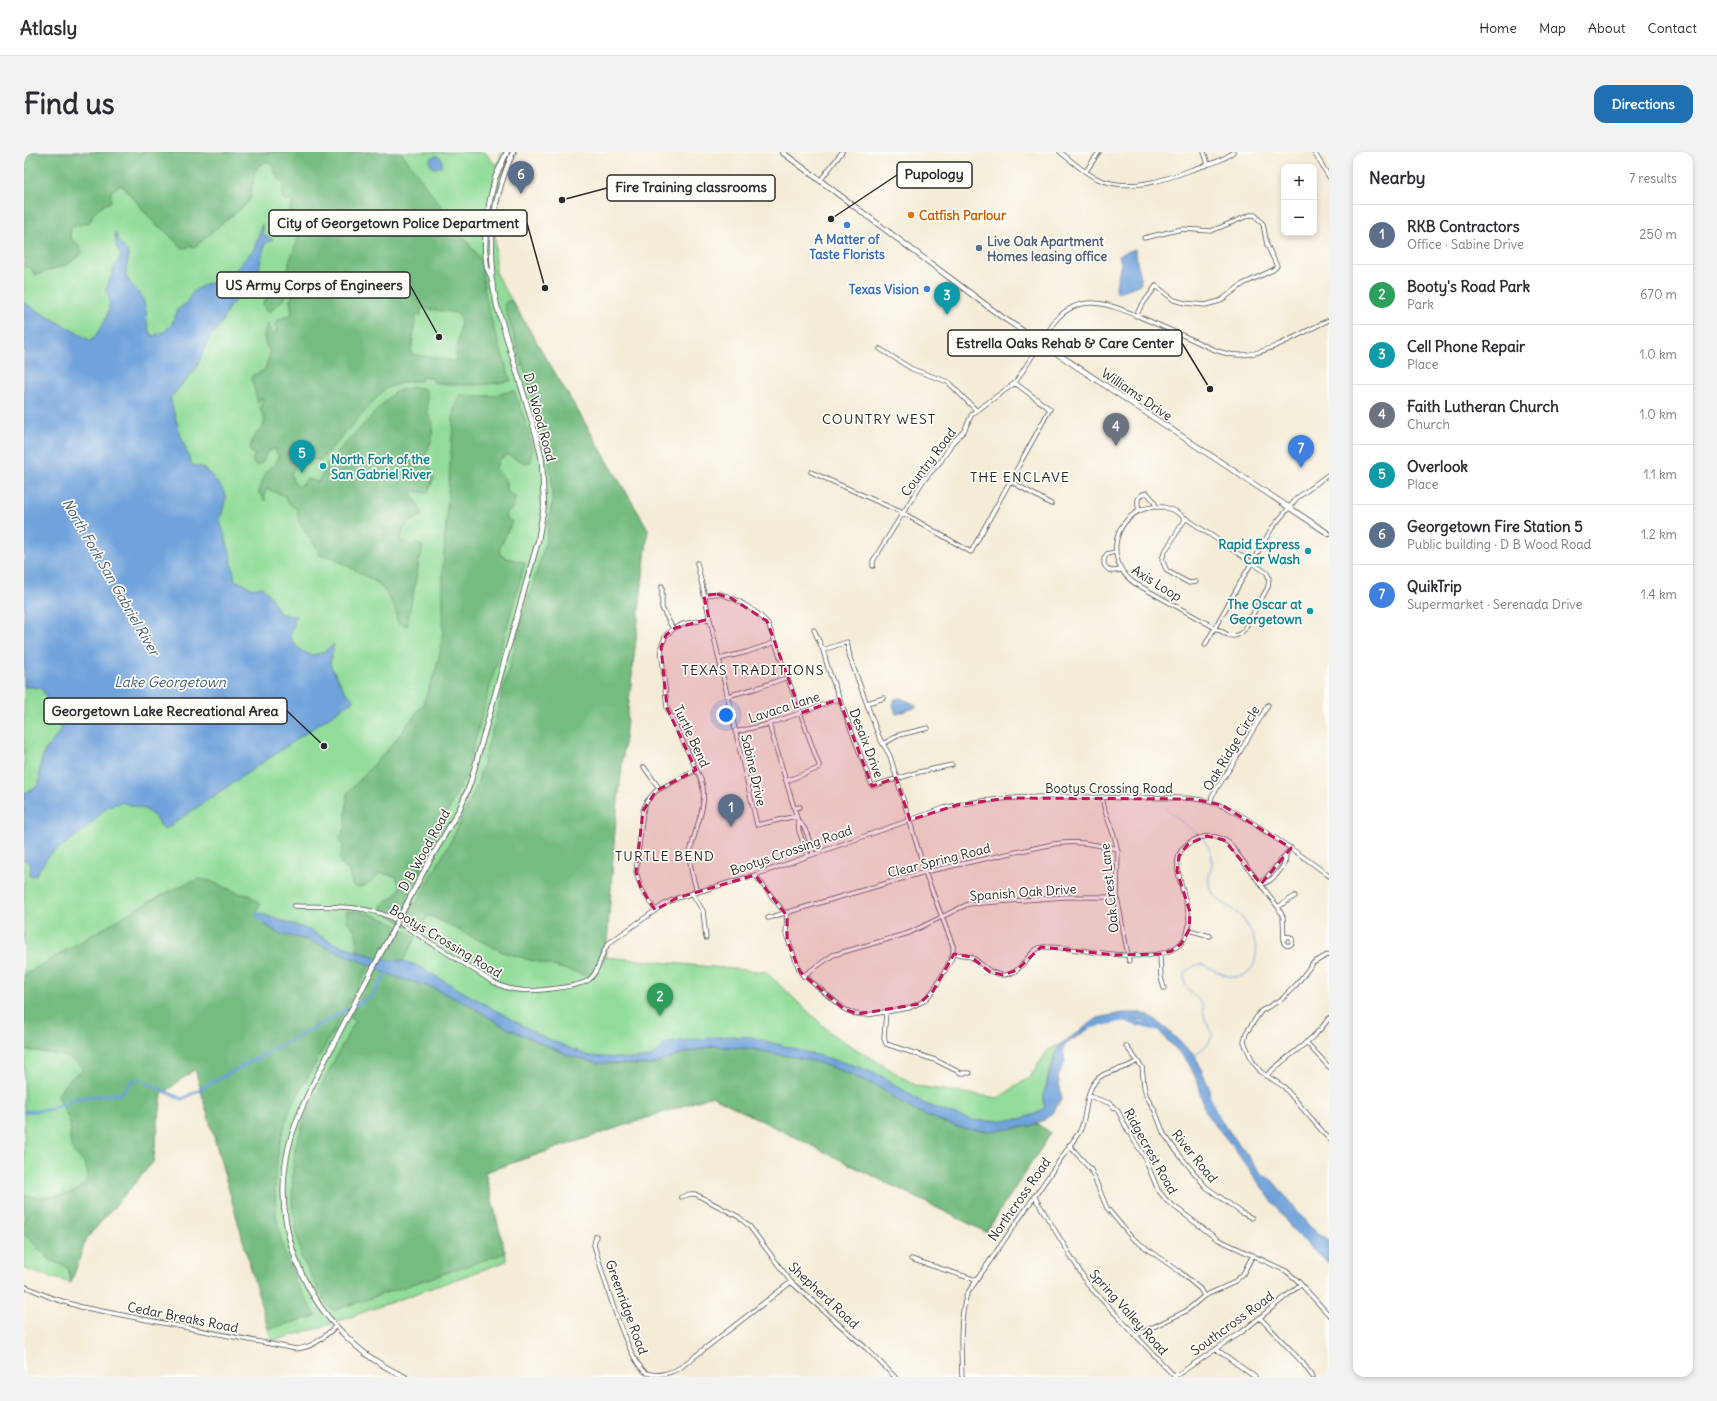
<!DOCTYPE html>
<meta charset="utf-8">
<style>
body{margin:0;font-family:Delius,sans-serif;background:#f2f2f3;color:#2b2b33}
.controls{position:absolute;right:12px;top:12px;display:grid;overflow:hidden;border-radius:8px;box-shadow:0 2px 6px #0003}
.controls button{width:36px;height:36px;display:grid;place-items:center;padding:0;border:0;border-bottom:1px solid #e1e1e2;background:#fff;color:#2b2b33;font:20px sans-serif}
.you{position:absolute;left:702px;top:563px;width:14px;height:14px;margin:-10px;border:3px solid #fff;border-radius:50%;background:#1a73e8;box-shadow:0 0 0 6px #1a73e833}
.badge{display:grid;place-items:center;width:26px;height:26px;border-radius:50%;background:#1f6fb2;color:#fff;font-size:13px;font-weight:700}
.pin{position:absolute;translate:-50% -33px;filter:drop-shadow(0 1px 2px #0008)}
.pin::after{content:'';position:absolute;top:21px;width:14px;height:12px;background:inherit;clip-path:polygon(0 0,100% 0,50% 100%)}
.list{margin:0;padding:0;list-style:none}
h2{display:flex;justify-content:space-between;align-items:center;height:52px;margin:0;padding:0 16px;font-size:17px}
h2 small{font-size:13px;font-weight:400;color:#7c7c81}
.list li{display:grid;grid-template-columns:26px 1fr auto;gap:12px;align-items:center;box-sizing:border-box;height:60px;padding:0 16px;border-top:1px solid #e1e1e2}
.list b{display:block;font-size:15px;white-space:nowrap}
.list p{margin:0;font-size:13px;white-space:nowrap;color:#7c7c81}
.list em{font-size:13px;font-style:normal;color:#7c7c81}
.map{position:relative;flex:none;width:1305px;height:1225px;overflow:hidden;border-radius:12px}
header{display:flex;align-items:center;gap:24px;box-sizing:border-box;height:56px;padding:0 20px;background:#fff;border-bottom:1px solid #e1e1e2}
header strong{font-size:19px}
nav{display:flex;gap:22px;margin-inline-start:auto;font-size:14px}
.intro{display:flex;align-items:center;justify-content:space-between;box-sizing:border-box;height:96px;padding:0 24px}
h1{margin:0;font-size:28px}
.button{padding:10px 18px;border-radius:12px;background:#1f6fb2;color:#fff;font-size:14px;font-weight:700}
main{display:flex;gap:24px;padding:0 24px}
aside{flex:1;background:#fff;border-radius:12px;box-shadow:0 2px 6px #0003}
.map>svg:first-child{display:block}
.green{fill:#91dc99;stroke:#5e8462}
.forest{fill:#74bc81;stroke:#507456;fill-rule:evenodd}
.water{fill:#6fa2db;stroke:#4d6683}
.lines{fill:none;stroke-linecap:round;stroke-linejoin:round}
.stream{stroke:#6fa2db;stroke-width:1}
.canal{stroke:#6fa2db;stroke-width:3}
.river{stroke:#6fa2db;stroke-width:5.5}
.minor-casing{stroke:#494845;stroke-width:5}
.major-casing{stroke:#494845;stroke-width:6}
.minor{stroke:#fff;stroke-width:3.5}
.major{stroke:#fff;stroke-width:4.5}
.major-bridge-casing{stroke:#494845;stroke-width:6;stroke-linecap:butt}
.major-bridge{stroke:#fff;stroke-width:4.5}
.marked{fill:#c2185b;fill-opacity:0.2;stroke:#c2185b;stroke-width:3;stroke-dasharray:8 5;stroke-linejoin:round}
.food-dot{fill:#e8710a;stroke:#fdfcf7;stroke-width:1.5}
.shop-dot{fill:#3f7fe0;stroke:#fdfcf7;stroke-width:1.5}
.service-dot{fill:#5c6f8a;stroke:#fdfcf7;stroke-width:1.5}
.culture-dot{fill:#0f9aa8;stroke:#fdfcf7;stroke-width:1.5}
.labels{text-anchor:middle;stroke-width:3.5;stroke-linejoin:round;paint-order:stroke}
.food-label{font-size:13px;font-weight:bold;fill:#c56008;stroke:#fdfcf7;text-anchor:start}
.shop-label{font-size:13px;font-weight:bold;fill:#366cbe;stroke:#fdfcf7}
.service-label{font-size:13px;font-weight:bold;fill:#4e5e75;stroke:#fdfcf7;text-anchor:start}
.street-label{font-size:13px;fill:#2b2b2b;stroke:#fdfcf7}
.culture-label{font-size:13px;font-weight:bold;fill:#0d838f;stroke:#fdfcf7;text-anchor:end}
.neighbourhood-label{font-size:14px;letter-spacing:1px;fill:#2b2b2b;stroke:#fdfcf7}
.water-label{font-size:14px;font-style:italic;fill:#465b71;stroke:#fdfcf7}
.leader{fill:none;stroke:#2b2b2b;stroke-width:1.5}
.callout-dot{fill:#2b2b2b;stroke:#fdfcf7;stroke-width:1.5}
.callout{fill:#fdfcf7;stroke:#2b2b2b;stroke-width:1.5}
.callout-label{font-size:14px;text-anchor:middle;font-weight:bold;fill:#2b2b2b}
</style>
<header>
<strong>Atlasly</strong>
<nav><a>Home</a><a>Map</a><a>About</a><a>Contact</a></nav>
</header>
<div class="intro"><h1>Find us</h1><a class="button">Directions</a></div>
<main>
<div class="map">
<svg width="1305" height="1225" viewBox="0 0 1305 1225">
<rect width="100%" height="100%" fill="#fdfcf7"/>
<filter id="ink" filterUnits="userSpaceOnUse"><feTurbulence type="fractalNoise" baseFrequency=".025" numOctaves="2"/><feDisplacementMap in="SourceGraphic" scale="8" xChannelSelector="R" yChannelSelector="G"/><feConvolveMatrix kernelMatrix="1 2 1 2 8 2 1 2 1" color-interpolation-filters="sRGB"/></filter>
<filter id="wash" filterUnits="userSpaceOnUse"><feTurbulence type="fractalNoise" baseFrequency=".012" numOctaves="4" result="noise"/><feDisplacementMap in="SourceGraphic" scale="16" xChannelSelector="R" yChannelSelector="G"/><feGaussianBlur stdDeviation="0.9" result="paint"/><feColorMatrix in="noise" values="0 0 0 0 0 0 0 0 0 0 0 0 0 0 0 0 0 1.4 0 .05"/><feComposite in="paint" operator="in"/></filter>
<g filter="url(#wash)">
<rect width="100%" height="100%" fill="#f4ecd7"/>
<path class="green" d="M0,0H461L472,14L479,0H493L481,24L474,49L471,72L472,122L624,377L591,676L582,805L742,820L809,883L893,934L974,946L1006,925L1024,898L1037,892C1026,907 1020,936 1021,955L1018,959L1003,965L1027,981L962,1080L688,944L461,1020L483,1109L298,1175L251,1188L247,1187L171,917L138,942L129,1010L62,1087L47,1131L0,1117Z"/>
<path class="forest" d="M0,0H377L459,111C456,146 477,195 487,229C462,233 435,235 409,230V226L398,224L397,229C383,229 371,231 359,239L297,308L273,306L272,314L267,321L269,329L275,335L283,327L294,330L303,316V311L369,241C380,236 387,234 399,236L403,240L404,262L409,271L408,287L401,305L410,325L404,341L388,339C387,346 397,353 398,364C386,369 376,375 377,389L387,393L393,391L399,395L395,410L383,474L373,470L372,458L362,440L352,430L308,405L298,404L295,402L292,395L275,370L273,357L263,350L261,344L243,337L241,340V349L235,341C235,325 245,316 255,306L251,297L243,300L239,310L233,314L229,311L228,308L231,303L226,299C226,290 231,281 239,276L241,268L236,256L239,247L237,246L234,250L227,226L229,223L241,218L246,200C240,190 238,184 243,173H245L249,182H251L253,177L251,173L253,168L266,163L268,160L266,149L270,137C261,143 255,153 246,160L241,158L239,151L264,121L265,110L275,85L274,76L265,70L264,62L269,52L266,49H261L258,46L260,33L254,26L247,11L243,9L236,13L231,19L226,47L220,54L196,73L172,94L158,96L138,76L133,74L100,35L95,33L87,40V50C75,54 70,58 66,70L51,74L47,76L46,86L55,93L58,101L45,112L12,123L7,117L0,113ZM397,156L433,161L437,168L431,209L387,202L392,163H397Z
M483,149H488L624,377L591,676L582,805L569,825L481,801L404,763L395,781L358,759L357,754L373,742L376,736L372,724L356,721C347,729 341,738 329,734L324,718C314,713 315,704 319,694L315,687L321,677L323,641L368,593L399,552L412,517L416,500L419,478V415L430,256L435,243L469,244L490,238C498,261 510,285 507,310L501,311L483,303L475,308L472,316L482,329V339L491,345L489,356L481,362L483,367L488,370L475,398L477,404L501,411L441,624L383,745L392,752L430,683L452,635L459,612L500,461L522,389L528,349L527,321L519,279L480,153Z
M176,727L186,729L217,742L226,743L236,752L232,760L238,762L237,764L249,778L256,782L284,788L346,813L265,959L255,994L251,1030L252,1062L259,1097L272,1131L292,1164L244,1177L171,917L138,942L129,1010L62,1087L47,1131L45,1119L43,1115L26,1108L0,1082V1043C18,1048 67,1046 63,1019C60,1005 50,1005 47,994C45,987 47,979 46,972C44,963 38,953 34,944C39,931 49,924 60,917C45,900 23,902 3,898L0,896V823L119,753L163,731Z
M323,759C355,760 366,770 392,785L379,809L361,808L333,798C333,792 334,784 331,779C327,771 320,772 323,759Z
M353,816L371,825L407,835L439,849L479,874L546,904L597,913H627L660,901L689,894L727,897L786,908L821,920L855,935L888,957L921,971L941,977L975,978L1006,974L1012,972L1027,981L962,1080L688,944L461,1020L481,1101L311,1158L307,1157L302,1151L277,1105L268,1052L269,1017L271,997L278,974L291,945L331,869L326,866Z"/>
<path class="water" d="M406 10a6 6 0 1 1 12 0a6 6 0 1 1-12 0Z
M238,72L239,82L249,88L241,91L234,121L224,136L205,155L197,171L184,188L172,217L146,246L157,285L168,313L177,315L185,321L198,336L202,345L196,369L206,400L211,429L220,431L228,437L238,435C248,444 249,450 255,461L266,464H272L266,485C272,495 282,507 297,501C301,500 306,495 310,492L306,512L320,538L330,548L140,678L131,665L122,658L97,650L83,655L62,677L24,704L12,723L5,724L7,713L2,708L0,709V646L1,641L15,633L16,613L21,599L38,577L18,537L9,535H0V151L67,189C78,176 92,155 82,138L90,116L97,104L92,94L91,80C93,84 94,88 96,91C98,95 103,98 104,101C106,110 100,117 103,126C107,134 114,138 118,146C125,158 120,173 128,184L140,180L148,172L153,158L161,152L170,139L181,132L197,129L207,123L230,97Z
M1111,97L1117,132C1110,134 1097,141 1091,140L1097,111L1095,103Z
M876,546L888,551L893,555L872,562L869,553L871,547Z
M238,762L285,778L307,790L361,808L379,809L394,814L517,884L565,904L610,907L627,905L641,892L655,889L704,884L728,885L832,914L859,925L901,952L934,964L948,968L964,969L995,967L1012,962L1021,955L1019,951L1020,941L1033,899L1037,892L1074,866L1098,861H1117L1125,864L1136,871L1171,904L1185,935L1186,954L1237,1021L1249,1029L1286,1075L1305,1088V1111L1287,1096L1268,1077L1206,991L1184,964L1179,953L1175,933L1164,910L1135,879L1120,868L1101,866L1075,870L1042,892L1039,898L1041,910L1034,925L1038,946L1030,959L1019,969L1006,974L985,977L964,979L941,977L921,971L888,957L855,935L821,920L786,908L727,897L689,894L660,901L627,913L574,911L546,904L479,874L447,854L407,835L371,825L346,813L284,788L256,782L240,772L236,767Z"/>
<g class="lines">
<path class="stream" d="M1141,656L1176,684
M1170,904L1185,891L1189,882L1181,867L1178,852L1161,833L1160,821L1170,814L1177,812C1193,818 1213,835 1227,817C1239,801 1228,775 1214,762C1205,754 1193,749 1187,738C1178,723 1200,709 1178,686"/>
<path class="canal" d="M0,960L23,958L54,946L96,942L110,928H116L158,947L348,844L365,818"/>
<path class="river" d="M234,763L243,770
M1065,874L1098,867L1136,877
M1183,943L1192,964"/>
</g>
</g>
<g filter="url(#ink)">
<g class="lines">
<g class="minor-casing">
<path id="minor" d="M1036,0C1048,9 1060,21 1074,27C1105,40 1138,29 1167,18C1181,13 1198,10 1209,0
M1180,0L1184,12
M1290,0L1305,25
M1062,19L1075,0
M796,29L818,0
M1112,164L1116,156L1132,134L1150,148L1161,151L1181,153L1196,149L1219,132L1249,118L1253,114L1243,93L1239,72L1231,63H1226L1187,79L1158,77L1120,86
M856,197L888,217L924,230L952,258
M787,320L879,361L947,400L1026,257L991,231
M986,329L1027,352
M1128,355H1140L1151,359L1243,421L1245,426L1244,435L1220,478C1216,483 1210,485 1204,483L1112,432C1078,411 1089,361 1128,355Z
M1115,359C1113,350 1112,343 1123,341L1130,349L1132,355
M1162,366L1140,401L1138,408L1143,419L1165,431L1172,430
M1091,400L1083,402L1080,407V412C1084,420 1089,420 1096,418
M673,411L733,673L772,664
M849,414V409L899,329L917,309L928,291L940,279L948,262L991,231L1031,169C1056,140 1084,152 1114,164C1132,172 1149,179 1167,187C1182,194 1198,203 1215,203C1241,204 1281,179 1305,168
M638,434V456L649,477
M680,444C685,443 690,441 696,442C710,445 738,461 745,474L795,613V616L762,629
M790,478L799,498L804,516L848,634L895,620L928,613
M1181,493L1228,410L1248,376L1273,346L1305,322
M695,507L723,500L752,490
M703,544L733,536L764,525
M843,551L860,546
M745,572L774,669L775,679L784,704
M711,580L745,572L815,547
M859,592L875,583L904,576
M620,615L635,636
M1078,645L1081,659L1091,687L1094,700L1093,745L1105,809
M1187,650L1188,644L1208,613L1244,553
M770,656L776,655
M774,669C783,675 786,692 789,702
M731,723L760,760
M1237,732L1267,696
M1237,732C1247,731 1262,715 1262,704
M673,740C670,728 665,716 666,703C669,676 687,653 676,625L643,556L637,495L642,483L651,476L659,472L685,467
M668,741L679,759L682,786
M270,754C301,755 336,752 366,765L469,830C477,834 487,838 496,838C509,840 557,835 566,827C577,817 576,801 585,791L642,751L653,746L731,723L920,656C982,641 1048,645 1111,646C1139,646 1172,643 1198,654C1215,660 1230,672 1245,682C1265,695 1286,709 1305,724
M1254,755L1271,744
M631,758L617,736L612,720L619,659L623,649L632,639L672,618
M763,760L762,782L776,820L820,857L831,862L843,863L885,856L900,849L909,839L927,808L929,801V794L902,723L866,604L855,585L826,506L823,490L799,498
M744,766L901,720L1029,692C1053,688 1069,692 1093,697
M1165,778L1186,784
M1259.5 789a4.5 4.5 0 1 1 9 0a4.5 4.5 0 1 1-9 0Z
M929,802C935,802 941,803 947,805C958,811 965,822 978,823C1000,823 1004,796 1019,795C1052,793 1132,818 1157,791C1186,760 1122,703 1176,686C1186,682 1197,685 1205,691L1254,755L1259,765L1260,788
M1136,802L1137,826L1140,836
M1305,802L1289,811L1272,833L1258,847L1237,859L1222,881L1220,890L1229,910L1237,920L1260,935L1305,987
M779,824L809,803L885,781L944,752L1041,745H1093
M862,860L860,886L862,892L911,908L937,921H946
M1282,890L1305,915
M1102,894L1118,915L1120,934L1122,943L1131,959L1140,982L1153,1000L1182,1035L1218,1061L1228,1066
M1242,924C1262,904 1289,890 1305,866
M1065,944L1085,951L1094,959L1104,979L1120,1004L1134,1038L1143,1049L1193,1087L1262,1119L1273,1128L1305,1163
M1045,993L1067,1018L1083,1056L1108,1086L1156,1120L1176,1137L1180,1144
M1010,1044L1065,1134L1151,1225
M657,1045L666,1042H671L715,1065L726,1075L767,1130L843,1197L871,1225
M572,1084L570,1093C578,1118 603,1210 623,1221C634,1225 648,1221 657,1215L767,1130
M887,1107L952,1128
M0,1134L28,1146L57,1155L272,1197C290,1195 299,1186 312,1174
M1236,1166L1278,1210L1289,1225
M1111,1184L1162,1159L1180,1144L1209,1131L1219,1122L1229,1103
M1192,1197L1231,1225
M938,1225C937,1201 935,1165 943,1142L1056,979C1065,960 1059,934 1079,923C1090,917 1103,917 1113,909
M1150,1225L1218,1180L1277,1132"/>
</g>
<g class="major-casing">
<path id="major" d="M758,0L978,165L1305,382
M467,124L469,119C465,72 471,43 489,0
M402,715L436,656L446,632L514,389L520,354L518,309L513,286L473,154L467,124L463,116L461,98L462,71L466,48L471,26L483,0
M315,881C298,915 278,949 267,986C246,1060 271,1139 328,1190C343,1205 362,1216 381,1225"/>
</g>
<use href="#minor" class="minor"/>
<use href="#major" class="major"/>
<g class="major-bridge-casing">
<path id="major-bridge" d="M315,881L402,715"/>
</g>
<use href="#major-bridge" class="major-bridge"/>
</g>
</g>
<path class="marked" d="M693,442L707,446L743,469L777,561L815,547L848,634L872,626L886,668L933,653L983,646L1168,647L1198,653L1267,696L1237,732L1200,688L1183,684L1164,692L1155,704L1153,719L1166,760L1165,778L1157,792L1147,799L1136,802L1091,803L1017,795L993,818L979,823L966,820L947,805L930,802L909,839L895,852L834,862L820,857L776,820L763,788V764L731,723L653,746L631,758L617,736L612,720L619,659L632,639L672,618L643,556L637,495L642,483L651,476L685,467L680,444Z"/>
<circle class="food-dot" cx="887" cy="63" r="4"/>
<g class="shop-dot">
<circle cx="823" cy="73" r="4"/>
<circle cx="903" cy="137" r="4"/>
</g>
<circle class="service-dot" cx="955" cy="96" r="4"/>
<g class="culture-dot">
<circle cx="299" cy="314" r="4"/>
<circle cx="1284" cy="399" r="4"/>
<circle cx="1286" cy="459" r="4"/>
</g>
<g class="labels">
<g class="food-label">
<text x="895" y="68">Catfish Parlour</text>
</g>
<g class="shop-label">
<text x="823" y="92">A Matter of<tspan x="823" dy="15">Taste Florists</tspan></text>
<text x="895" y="142" text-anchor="end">Texas Vision</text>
</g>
<g class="service-label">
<text x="963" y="94">Live Oak Apartment<tspan x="963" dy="15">Homes leasing office</tspan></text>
</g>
<g class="street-label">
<text transform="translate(1113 242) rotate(34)" y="5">Williams Drive</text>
<text transform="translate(516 265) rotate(75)" y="5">D B Wood Road</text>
<text transform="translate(904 310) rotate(-53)" y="5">Country Road</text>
<text transform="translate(1133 431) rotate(32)" y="5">Axis Loop</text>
<text transform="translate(760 555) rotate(-18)" y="5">Lavaca Lane</text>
<text transform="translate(668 584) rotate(65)" y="5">Turtle Bend</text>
<text transform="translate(843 591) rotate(69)" y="5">Desaix Drive</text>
<text transform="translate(1207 596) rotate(-59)" y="5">Oak Ridge Circle</text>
<text transform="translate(730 618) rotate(77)" y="5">Sabine Drive</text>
<text x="1085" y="641">Bootys Crossing Road</text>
<text transform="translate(400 698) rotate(-61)" y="5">D B Wood Road</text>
<text transform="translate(767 698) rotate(-19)" y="5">Bootys Crossing Road</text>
<text transform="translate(915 708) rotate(-14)" y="5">Clear Spring Road</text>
<text transform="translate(1085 736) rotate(-96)" y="5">Oak Crest Lane</text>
<text transform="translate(999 740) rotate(-4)" y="5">Spanish Oak Drive</text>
<text transform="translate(422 789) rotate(31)" y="5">Bootys Crossing Road</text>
<text transform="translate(1127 999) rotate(61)" y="5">Ridgecrest Road</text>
<text transform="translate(1171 1004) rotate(51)" y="5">River Road</text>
<text transform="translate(995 1047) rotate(-55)" y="5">Northcross Road</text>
<text transform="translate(800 1143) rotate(43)" y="5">Shepherd Road</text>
<text transform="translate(603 1155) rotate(70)" y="5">Greenridge Road</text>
<text transform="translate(1105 1160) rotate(48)" y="5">Spring Valley Road</text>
<text transform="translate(159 1165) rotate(11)" y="5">Cedar Breaks Road</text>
<text transform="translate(1208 1171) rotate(-36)" y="5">Southcross Road</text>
</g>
<g class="culture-label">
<text x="307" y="312" text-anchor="start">North Fork of the<tspan x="307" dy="15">San Gabriel River</tspan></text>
<text x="1276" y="397">Rapid Express<tspan x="1276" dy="15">Car Wash</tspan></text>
<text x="1278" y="457">The Oscar at<tspan x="1278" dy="15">Georgetown</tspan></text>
</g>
<g class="neighbourhood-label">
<text x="855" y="272">COUNTRY WEST</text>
<text x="996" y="330">THE ENCLAVE</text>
<text x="729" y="523">TEXAS TRADITIONS</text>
<text x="641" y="709">TURTLE BEND</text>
</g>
<g class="water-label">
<text transform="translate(87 425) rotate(60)" y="5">North Fork San Gabriel River</text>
<text x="146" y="535">Lake Georgetown</text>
</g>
</g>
<path class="leader" d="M807 67L873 23M538 48L583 36M521 136L503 71M415 185L386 133M1186 237L1158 191M300 594L263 559"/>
<g class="callout-dot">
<circle cx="807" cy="67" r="4"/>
<circle cx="538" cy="48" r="4"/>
<circle cx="521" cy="136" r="4"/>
<circle cx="415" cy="185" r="4"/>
<circle cx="1186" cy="237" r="4"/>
<circle cx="300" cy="594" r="4"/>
</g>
<g class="callout">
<rect x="873" y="10" width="75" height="26" rx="4"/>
<rect x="583" y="23" width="168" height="26" rx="4"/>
<rect x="245" y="58" width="258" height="26" rx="4"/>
<rect x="193" y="120" width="193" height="26" rx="4"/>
<rect x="924" y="178" width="234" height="26" rx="4"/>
<rect x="20" y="546" width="243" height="26" rx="4"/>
</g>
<g class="callout-label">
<text x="910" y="27">Pupology</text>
<text x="667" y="40">Fire Training classrooms</text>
<text x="374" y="76">City of Georgetown Police Department</text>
<text x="290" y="138">US Army Corps of Engineers</text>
<text x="1041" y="196">Estrella Oaks Rehab &amp; Care Center</text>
<text x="141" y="564">Georgetown Lake Recreational Area</text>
</g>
</svg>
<div class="controls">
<button>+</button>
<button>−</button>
</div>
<div class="you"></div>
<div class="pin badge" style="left:707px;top:675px;background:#5c6f8a">1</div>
<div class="pin badge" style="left:636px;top:864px;background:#2e9e5b">2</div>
<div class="pin badge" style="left:923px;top:163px;background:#0f9aa8">3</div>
<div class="pin badge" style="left:1092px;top:294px;background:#6b7280">4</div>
<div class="pin badge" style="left:278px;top:321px;background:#0f9aa8">5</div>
<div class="pin badge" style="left:497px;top:42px;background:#5c6f8a">6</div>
<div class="pin badge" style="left:1277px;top:316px;background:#3f7fe0">7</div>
</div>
<aside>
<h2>Nearby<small>7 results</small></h2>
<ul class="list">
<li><span class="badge" style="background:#5c6f8a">1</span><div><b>RKB Contractors</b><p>Office · Sabine Drive</p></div><em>250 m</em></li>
<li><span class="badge" style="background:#2e9e5b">2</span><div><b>Booty's Road Park</b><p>Park</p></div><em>670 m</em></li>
<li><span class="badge" style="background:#0f9aa8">3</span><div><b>Cell Phone Repair</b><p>Place</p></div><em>1.0 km</em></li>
<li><span class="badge" style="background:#6b7280">4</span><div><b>Faith Lutheran Church</b><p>Church</p></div><em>1.0 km</em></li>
<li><span class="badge" style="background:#0f9aa8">5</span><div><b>Overlook</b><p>Place</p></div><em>1.1 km</em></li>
<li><span class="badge" style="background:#5c6f8a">6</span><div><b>Georgetown Fire Station 5</b><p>Public building · D B Wood Road</p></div><em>1.2 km</em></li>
<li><span class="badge" style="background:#3f7fe0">7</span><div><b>QuikTrip</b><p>Supermarket · Serenada Drive</p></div><em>1.4 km</em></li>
</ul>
</aside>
</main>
